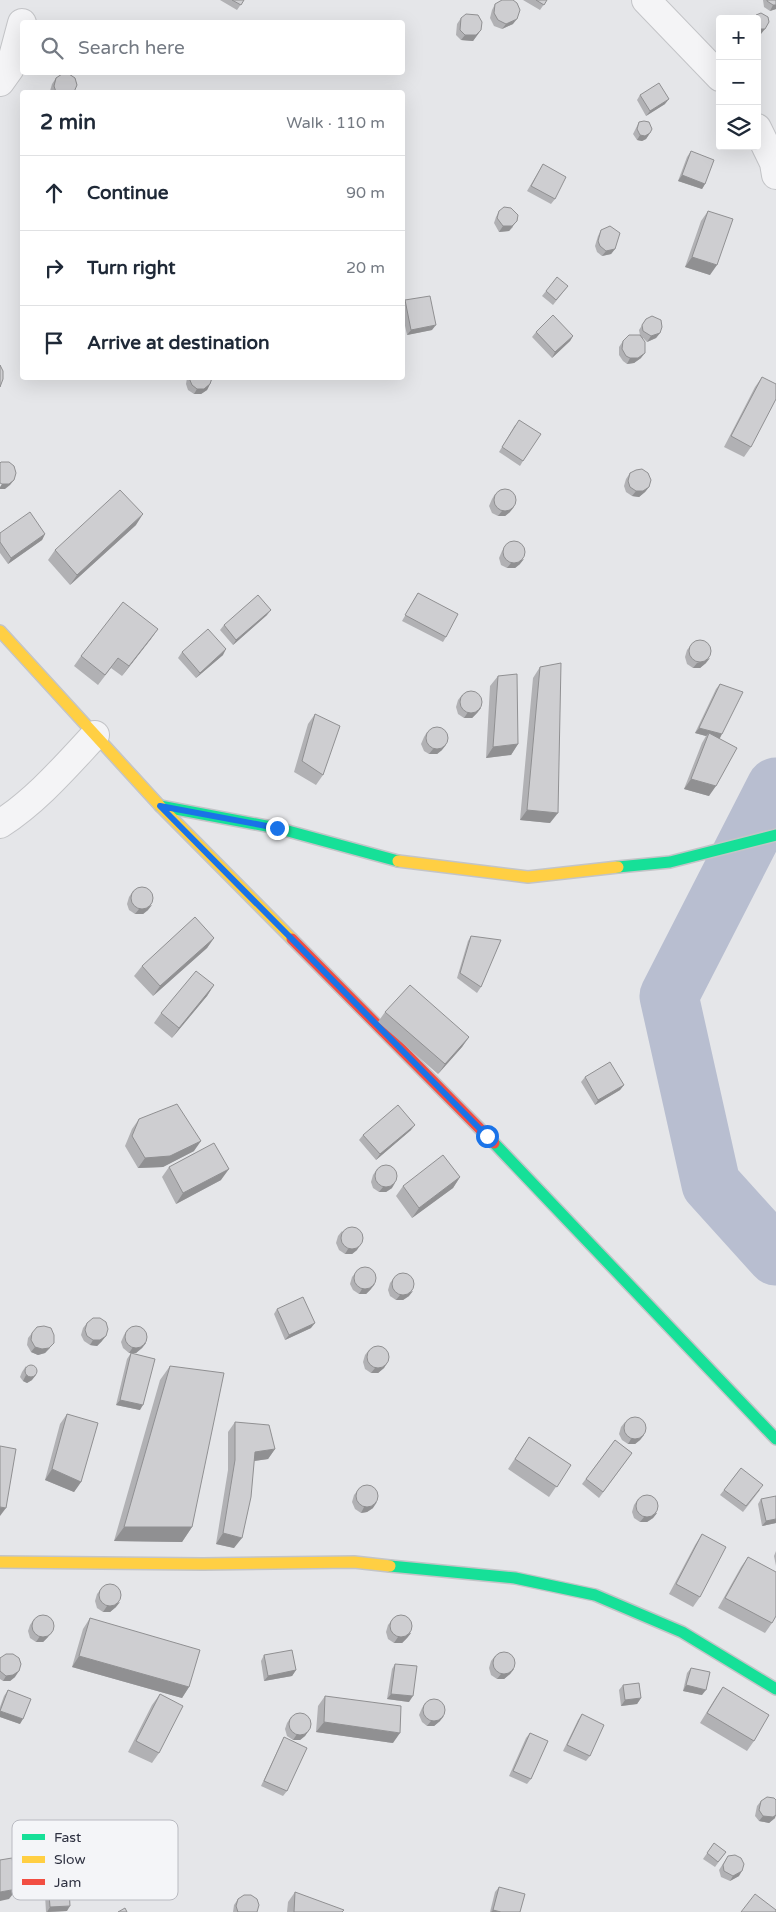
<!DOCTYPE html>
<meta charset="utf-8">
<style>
body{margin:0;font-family:"Varela Round",sans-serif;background:#f6f6f7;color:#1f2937}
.controls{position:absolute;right:15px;top:15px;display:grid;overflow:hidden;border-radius:5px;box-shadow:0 5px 20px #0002}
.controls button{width:45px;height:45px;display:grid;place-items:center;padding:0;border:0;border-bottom:1px solid #e0e1e3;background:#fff;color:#1f2937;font:25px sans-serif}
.stop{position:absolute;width:15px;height:15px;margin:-11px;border:4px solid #1a73e8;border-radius:50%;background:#fff}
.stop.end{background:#1a73e8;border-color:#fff;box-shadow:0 1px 5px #0008}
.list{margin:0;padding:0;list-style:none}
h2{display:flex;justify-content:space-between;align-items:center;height:65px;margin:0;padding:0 20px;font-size:21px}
h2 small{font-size:16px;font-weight:400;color:#747a83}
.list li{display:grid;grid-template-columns:32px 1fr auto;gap:15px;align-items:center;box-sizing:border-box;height:75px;padding:0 20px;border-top:1px solid #e0e1e3}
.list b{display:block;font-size:19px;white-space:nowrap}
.list em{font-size:16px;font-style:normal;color:#747a83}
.icon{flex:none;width:28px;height:28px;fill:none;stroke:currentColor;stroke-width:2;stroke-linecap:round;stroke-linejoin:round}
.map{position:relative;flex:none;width:776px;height:1912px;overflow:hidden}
.search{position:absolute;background:#fff;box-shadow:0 5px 20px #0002;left:20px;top:20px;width:385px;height:55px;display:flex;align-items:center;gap:12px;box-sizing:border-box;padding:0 18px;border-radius:5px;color:#747a83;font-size:19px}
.panel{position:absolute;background:#fff;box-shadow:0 5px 20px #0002;left:20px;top:90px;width:385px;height:290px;border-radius:5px}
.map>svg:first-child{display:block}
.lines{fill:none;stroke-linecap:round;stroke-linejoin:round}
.river{stroke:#b8bed0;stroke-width:59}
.street-casing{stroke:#c3c4c7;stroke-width:30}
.fast-casing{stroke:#c3c4c7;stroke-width:14}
.slow-casing{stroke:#c3c4c7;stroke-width:14}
.jam-casing{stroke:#c3c4c7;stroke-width:14}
.street{stroke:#f4f4f6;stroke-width:28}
.fast{stroke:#16e098;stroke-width:11}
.slow{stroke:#ffcf43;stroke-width:11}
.jam{stroke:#f24e42;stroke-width:11}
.wall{fill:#b1b1b4}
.shaded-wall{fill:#909092}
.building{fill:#ceced1;stroke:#909092}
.route{stroke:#1a73e8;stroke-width:6}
.key{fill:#f4f5f8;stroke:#b9bac1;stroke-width:1}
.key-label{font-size:14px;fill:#2e3141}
</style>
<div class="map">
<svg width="776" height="1912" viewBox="0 0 776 1912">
<rect width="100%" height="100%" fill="#e5e6e9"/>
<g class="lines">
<path class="river" d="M776,787L669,996L711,1184L776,1256"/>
<g class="street-casing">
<path id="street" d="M646,0L720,77
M0,82L10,68L22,23
M757,128L774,163L776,175
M0,824C37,800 65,767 95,735"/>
</g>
<g class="fast-casing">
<path id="fast" d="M160,806L277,828L398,861
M618,867L670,862L776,835
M494,1143L776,1439
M390,1566L515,1578L595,1595L682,1632L776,1689"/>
</g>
<g class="slow-casing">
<path id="slow" d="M0,631L160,806L292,939
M398,861L528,877L618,867
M0,1562L203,1564L354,1562L390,1566"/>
</g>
<g class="jam-casing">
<path id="jam" d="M292,939L494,1143"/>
</g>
<use href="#street" class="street"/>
<use href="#fast" class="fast"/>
<use href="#slow" class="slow"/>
<use href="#jam" class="jam"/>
</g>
<path class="wall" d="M220,0H244L237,10Z
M523,0H547L540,10Z
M763,0H776V9L770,11L764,7Z
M495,4L513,24L502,29L494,26L490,18L492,10Z
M461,18L481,30L473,41L461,40L456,35L457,24Z
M56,78L74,92H51L50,91L52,84Z
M640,95L665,104L646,116L637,100Z
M639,122L650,133L646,139L642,141L637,140L633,134Z
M691,151L705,184L702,189L678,181L687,157Z
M543,164L555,199L551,204L527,191Z
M499,211L513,227L509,231L499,232L494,223L496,217Z
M708,211L710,275L685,267L701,221Z
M601,230L615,249L611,254L602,256L597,252L595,246L598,236Z
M568,286L553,305L542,296L546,291Z
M405,300L432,330L407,335L402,312V304Z
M646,319L660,333L656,338L647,342L643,338L641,358L634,363L627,364L623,361L619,355V347L623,341L640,335L639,330Z
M536,332L573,336L570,341L552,358L532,337Z
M762,377L751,447L744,457L724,447L755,387Z
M187,378H212L210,384L207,390L201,394H194L188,390L186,384Z
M515,425L523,461L520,466L499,452Z
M630,473L649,487L645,492L639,497L632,496L626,492L624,486L626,479Z
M495,494L510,512L505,516H498L492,513L489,506L492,499Z
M136,525L70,585L48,560L55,550Z
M0,533L45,534L42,540L8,564L0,553Z
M505,546L520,564L515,568H507L501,565L499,558L502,551Z
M418,593L446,637L443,642L402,621Z
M267,615L233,645L220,630L224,625Z
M158,629L122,676L111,668L98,685L74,666L81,656Z
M691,645L706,663L700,668H693L687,664L685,657L687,650Z
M182,652L223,655L196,678L178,658Z
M540,667L550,823L520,820L533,678Z
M498,676L518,744L511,755L486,758L490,686Z
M720,684L719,738L709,796L684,789L702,743L706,736L695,733L716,689Z
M462,695L481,708L477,713L472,718H464L458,714L456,707L458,700Z
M315,714L323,775L316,785L294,772L308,724Z
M427,732L442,750L437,754H429L424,751L421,744L424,737Z
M133,891L148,910L143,914H135L129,910L127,904L129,897Z
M471,936L481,987L477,993L457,978L468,941Z
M214,938L207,948L153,996L134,976L142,966Z
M214,985L207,996L172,1038L154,1023L161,1013Z
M385,1012L469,1037L462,1047L438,1074L378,1022Z
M585,1077L624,1085L620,1090L595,1105L581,1082Z
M139,1119L194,1151L163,1167L138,1168L125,1146L132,1129Z
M411,1130L376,1160L359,1140L363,1135Z
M169,1167L221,1180L176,1204L162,1177Z
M377,1169L392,1188L386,1192H379L373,1188L371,1182L373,1175Z
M460,1177L453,1188L412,1218L396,1196L403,1186Z
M342,1231L357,1250L352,1254H345L339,1250L336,1243L338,1236Z
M356,1272L371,1289L366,1294H359L353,1290L350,1284L352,1277Z
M394,1278L409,1296L403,1300H396L390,1296L388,1290L390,1283Z
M277,1309L311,1328L285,1340L274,1314Z
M87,1323L102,1341L97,1346L90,1345L84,1341L81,1335L83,1328Z
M127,1330L146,1343L142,1348L136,1353H129L123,1348L121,1342L124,1335Z
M32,1333L50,1348L45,1353L38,1355L31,1352L27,1345L28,1338Z
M369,1350L387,1363L384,1368L378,1373H371L365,1369L363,1362L365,1355Z
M131,1353L140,1410L116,1405L127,1359Z
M26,1366L32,1380L27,1383L23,1381L20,1377L22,1372Z
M170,1366L192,1527L182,1542L114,1541L160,1380Z
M67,1414L81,1482L74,1492L45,1480L60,1424Z
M235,1422L275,1449L268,1459L254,1461L234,1548L216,1544L228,1470V1432Z
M625,1422L644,1435L640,1440L635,1444H628L622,1440L619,1434L621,1427Z
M529,1437L571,1465L549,1497L508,1469Z
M615,1440L632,1453L599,1498L582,1484Z
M741,1468L760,1490L743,1512L720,1495Z
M358,1490L373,1508L367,1512L361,1513L355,1509L352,1502L354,1495Z
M638,1499L657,1513L653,1518L647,1522H640L634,1518L632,1512L634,1505Z
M761,1499L776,1523L762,1526L758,1504Z
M702,1534L700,1597L693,1607L669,1594L695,1545Z
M776,1551V1566L774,1556Z
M748,1557L772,1623L765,1633L718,1608L741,1567Z
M101,1589L116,1607L110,1612H103L97,1608L95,1601L97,1594Z
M90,1618L189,1687L182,1698L72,1667L83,1629Z
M34,1619L48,1637L43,1642H36L30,1638L28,1631L30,1625Z
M392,1620L411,1633L407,1638L402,1643H394L388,1639L386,1632L388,1625Z
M264,1655L296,1670L292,1676L264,1681L261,1661Z
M495,1656L514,1669L510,1674L504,1679H497L491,1675L489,1668L491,1661Z
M0,1658L15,1677L10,1681H3L0,1679Z
M395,1664L409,1702L387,1699L392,1669Z
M691,1668L702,1695L683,1691L687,1673Z
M623,1685L641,1698L637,1704L621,1706L619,1690Z
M723,1687L754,1741L747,1751L700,1723L716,1697Z
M8,1690L20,1724L0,1717V1707L4,1696Z
M160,1694L159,1753L152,1763L128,1752L152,1705Z
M325,1696L393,1743L316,1732L318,1706Z
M425,1703L440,1721L434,1726H427L422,1722L419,1715L422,1708Z
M582,1714L590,1756L586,1761L563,1751L578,1720Z
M291,1717L309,1730L305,1736L300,1740H293L287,1736L285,1729L287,1723Z
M530,1733L531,1779L527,1784L509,1776L526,1738Z
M284,1737L287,1791L283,1796L261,1786L281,1743Z
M761,1801L775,1818L769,1823L759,1821L755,1816L757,1806Z
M714,1843L726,1852L715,1867L703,1859Z
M46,1855L67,1911L46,1912L43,1861Z
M728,1856L739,1876L730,1881L721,1877L719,1870Z
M499,1887L520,1912H490L495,1892Z
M295,1892L342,1912H287L288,1902Z
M238,1899L257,1912H233L234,1905Z"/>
<path class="shaded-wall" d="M773,5H776V9L770,11Z
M517,19L513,24L502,29L506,24Z
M757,29H765L761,34H757Z
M481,30L473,41L461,40L465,35Z
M669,99L665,104L646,116L650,111Z
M650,133L646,139L642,141L637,140L640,135Z
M682,175L705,184L702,189L678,181Z
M517,221L509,231L499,232L503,226Z
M615,249L611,254L602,256L606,251Z
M692,257L717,265L710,275L685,267Z
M436,325L432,330L407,335L411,330Z
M660,333L656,338L647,342L651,336Z
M573,336L570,341L552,358L555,352Z
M645,353L641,358L634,363L627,364L630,358Z
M210,384L207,390L201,394H194L197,389Z
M14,480L10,485L5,489H0V487L2,484Z
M649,487L645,492L639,497L632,496L636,491Z
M514,507L510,512L505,516H498L502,511Z
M143,514L136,525L70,585L77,575Z
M45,534L42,540L8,564L11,558Z
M524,559L520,564L515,568H507L511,563Z
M271,610L267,615L233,645L236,640Z
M158,629L151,639L122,676L129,666Z
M226,649L223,655L196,678L200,673Z
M710,658L706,663L700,668H693L697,663Z
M481,708L477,713L472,718H464L468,712Z
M699,728L722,734L719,740L709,733L706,736L695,733Z
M518,744L511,755L486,758L493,747Z
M446,745L442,750L437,754H429L433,749Z
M691,779L716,786L709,796L684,789Z
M527,810L558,813L550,823L520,820Z
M152,905L148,910L143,914H135L139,909Z
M214,938L207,948L153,996L160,986Z
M214,985L207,996L172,1038L179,1028Z
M469,1037L462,1047L438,1074L445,1064Z
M624,1085L620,1090L595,1105L598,1100Z
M415,1125L411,1130L376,1160L380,1154Z
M201,1141L194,1151L163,1167L138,1168L145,1158Z
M229,1169L221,1180L176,1204L183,1193Z
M460,1177L453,1188L412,1218L419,1208Z
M395,1183L392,1188L386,1192H379L383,1187Z
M361,1244L357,1250L352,1254H345L348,1249Z
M375,1284L371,1289L366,1294H359L362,1289Z
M413,1291L409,1296L403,1300H396L400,1295Z
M315,1323L311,1328L285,1340L289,1335Z
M106,1336L102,1341L97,1346L90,1345L93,1340Z
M54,1343L45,1353L38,1355L31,1352L35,1347Z
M146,1343L142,1348L136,1353H129L133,1347Z
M387,1363L384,1368L378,1373H371L375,1368Z
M26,1375H36L32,1380L27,1383L23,1381Z
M120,1400L143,1405L140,1410L116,1405Z
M644,1435L640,1440L635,1444H628L631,1439Z
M275,1449L268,1459L248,1462L255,1452Z
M52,1469L81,1482L74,1492L45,1480Z
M377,1502L373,1508L367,1512L361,1513L364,1507Z
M0,1507L6,1508L0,1516Z
M657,1513L653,1518L647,1522H640L644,1517Z
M776,1519V1523L762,1526L766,1521Z
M124,1527H192L182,1542L114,1541Z
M223,1533L242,1538L234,1548L216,1544Z
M120,1602L116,1607L110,1612H103L107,1606Z
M52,1632L48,1637L43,1642H36L40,1636Z
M411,1633L407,1638L402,1643H394L398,1637Z
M79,1656L189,1687L182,1698L72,1667Z
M514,1669L510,1674L504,1679H497L501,1674Z
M296,1670L292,1676L264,1681L268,1676Z
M19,1671L15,1677L10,1681H3L6,1676Z
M686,1685L706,1690L702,1695L683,1691Z
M391,1694L413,1696L409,1702L387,1699Z
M641,1698L637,1704L621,1706L625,1700Z
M0,1711L23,1719L20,1724L0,1717Z
M444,1716L440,1721L434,1726H427L431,1721Z
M324,1722L400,1733L393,1743L316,1732Z
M309,1730L305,1736L300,1740H293L297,1734Z
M776,1815L775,1818L769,1823L759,1821L763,1816Z
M742,1871L739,1876L730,1881L733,1876Z
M17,1889L9,1899L0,1901V1892Z
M70,1906L67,1911L47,1912L50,1907Z
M493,1910L501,1912H491Z"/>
<path class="building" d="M232,0H244L241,5Z
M502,0H513L517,3L520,10L517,19L506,24L498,20L494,13L495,4Z
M536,0H547L544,5Z
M767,0H776V5H773L767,1Z
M761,13L768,17L769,22L765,29H757V19H753L756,15Z
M466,14L478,15L482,22L481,30L476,35H465L460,30L461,18Z
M757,41L759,43L760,50L757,53Z
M62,74H69L75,78L77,85L74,92H56L54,86L56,78Z
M659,83L669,99L650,111L640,95Z
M644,121L649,122L652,129L650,133L645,136L640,135L637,129L639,122Z
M691,151L714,160L705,184L682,175Z
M543,164L566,177L555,199L531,186Z
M504,207L511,208L518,215L517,221L512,226H503L497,218L499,211Z
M708,211L733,219L717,265L692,257Z
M610,226L620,233L615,249L606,251L600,246L598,241L601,230Z
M557,277L568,286L556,300L546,291Z
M430,296L436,325L411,330L405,300Z
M553,315L573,336L555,352L536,332Z
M652,316L661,320L662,327L660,333L651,336L643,331L642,325L646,319Z
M629,335H640L645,342V353L638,358H630L626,356L622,349L623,341Z
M0,365L3,371V379L0,387Z
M762,377L776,384V399L751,447L731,436Z
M189,378H212L210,384L204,389H197L192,385Z
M519,420L541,434L523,461L502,447Z
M1,462H9L14,466L16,473L14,480L9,484H2L0,483V463Z
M642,469L648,473L651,480L649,487L643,491H636L630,487L628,481L630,473L636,470Z
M494 500a11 11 0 1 1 22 0a11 11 0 1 1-22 0Z
M120,490L143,514L77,575L55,550Z
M30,512L45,534L11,558L0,542V533Z
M503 552a11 11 0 1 1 22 0a11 11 0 1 1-22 0Z
M418,593L458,614L446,637L405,615Z
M258,595L271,610L236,640L224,625Z
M123,602L158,629L129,666L118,658L105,675L81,656Z
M208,629L226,649L200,673L182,652Z
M689 651a11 11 0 1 1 22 0a11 11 0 1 1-22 0Z
M561,663L558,813L527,810L540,667Z
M517,674L518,744L493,747L498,676Z
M720,684L743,692L722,734L699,728Z
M460 702a11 11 0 1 1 22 0a11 11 0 1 1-22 0Z
M315,714L340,726L323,775L302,761Z
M426 738a11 11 0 1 1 22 0a11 11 0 1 1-22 0Z
M709,733L737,748L716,786L691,779Z
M131 898a11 11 0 1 1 22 0a11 11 0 1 1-22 0Z
M195,917L214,938L160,986L142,966Z
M471,936L501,940L481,987L460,973Z
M196,971L214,985L179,1028L161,1013Z
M410,985L469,1037L445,1064L385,1012Z
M610,1062L624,1085L598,1100L585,1077Z
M177,1104L201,1141L170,1156L145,1158L132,1136L139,1119Z
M398,1105L415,1125L380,1154L363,1135Z
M214,1143L229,1169L183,1193L169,1167Z
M443,1155L460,1177L419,1208L403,1186Z
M375 1176a11 11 0 1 1 22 0a11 11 0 1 1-22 0Z
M341 1238a11 11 0 1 1 22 0a11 11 0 1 1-22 0Z
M354 1278a11 11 0 1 1 22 0a11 11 0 1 1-22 0Z
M392 1284a11 11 0 1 1 22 0a11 11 0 1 1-22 0Z
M303,1297L315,1323L289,1335L277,1309Z
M93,1318H100L106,1322L108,1329L106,1336L100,1340H93L87,1336L85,1330L87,1323Z
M125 1337a11 11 0 1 1 22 0a11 11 0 1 1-22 0Z
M44,1326L51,1328L54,1335V1343L49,1348L42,1349L35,1347L31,1340L32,1333L37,1327Z
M367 1357a11 11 0 1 1 22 0a11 11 0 1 1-22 0Z
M131,1353L155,1359L143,1405L120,1400Z
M25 1371a6 6 0 1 1 12 0a6 6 0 1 1-12 0Z
M170,1366L224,1373L192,1527H124Z
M67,1414L98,1423L81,1482L52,1469Z
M624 1428a11 11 0 1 1 22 0a11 11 0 1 1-22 0Z
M235,1422L269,1425L275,1449L255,1452L251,1497L242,1538L223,1533L235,1460Z
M529,1437L571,1465L557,1487L515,1459Z
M615,1440L632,1453L603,1492L586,1479Z
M0,1446L16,1449L6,1508L0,1507Z
M741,1468L763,1485L746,1506L724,1490Z
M356 1496a11 11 0 1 1 22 0a11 11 0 1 1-22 0Z
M636 1506a11 11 0 1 1 22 0a11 11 0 1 1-22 0Z
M776,1496V1519L766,1521L761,1499Z
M702,1534L726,1547L700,1597L676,1584Z
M748,1557L776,1572V1616L772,1623L725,1598Z
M99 1595a11 11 0 1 1 22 0a11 11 0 1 1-22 0Z
M390 1626a11 11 0 1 1 22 0a11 11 0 1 1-22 0Z
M32 1626a11 11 0 1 1 22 0a11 11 0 1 1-22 0Z
M90,1618L200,1650L189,1687L79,1656Z
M292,1650L296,1670L268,1676L264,1655Z
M493 1663a11 11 0 1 1 22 0a11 11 0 1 1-22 0Z
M6,1654H13L19,1658L21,1664L19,1671L13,1675L6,1676L0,1671V1658Z
M395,1664L417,1666L413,1696L391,1694Z
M691,1668L710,1672L706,1690L686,1685Z
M639,1683L641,1698L625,1700L623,1685Z
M723,1687L769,1715L754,1741L707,1713Z
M8,1690L31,1699L23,1719L0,1711Z
M160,1694L183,1706L159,1753L136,1741Z
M325,1696L401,1706L400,1733L324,1722Z
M423 1710a11 11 0 1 1 22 0a11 11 0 1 1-22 0Z
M289 1724a11 11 0 1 1 22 0a11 11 0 1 1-22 0Z
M582,1714L604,1725L590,1756L567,1745Z
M530,1733L548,1741L531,1779L513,1771Z
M284,1737L307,1748L287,1791L264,1781Z
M767,1797L774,1798L776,1800V1815L773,1817L763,1816L759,1810L761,1801Z
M714,1843L726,1852L718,1862L707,1853Z
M67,1854L70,1906L50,1907L46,1855Z
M735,1855L741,1858L744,1864L742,1871L733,1876L724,1871L723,1865L728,1856Z
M12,1858L17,1889L0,1892V1860Z
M499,1887L525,1894L520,1912H501L493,1910Z
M295,1892L344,1910L342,1912H294Z
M755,1894L776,1910V1912H741Z
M244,1895H251L257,1899L259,1905L257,1912H238L236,1906L238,1899Z
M125,1908L127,1912H118Z"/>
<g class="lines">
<path class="route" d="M277,828L160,806L487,1136"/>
</g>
<rect x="12" y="1820" width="166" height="80" rx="8" class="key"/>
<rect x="22" y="1834" width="23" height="6" fill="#16e098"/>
<rect x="22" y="1856" width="23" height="7" fill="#ffcf43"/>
<rect x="22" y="1879" width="23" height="6" fill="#f24e42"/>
<g class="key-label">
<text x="54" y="1842">Fast</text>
<text x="54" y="1864">Slow</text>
<text x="54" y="1887">Jam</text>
</g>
</svg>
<div class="controls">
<button>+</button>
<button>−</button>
<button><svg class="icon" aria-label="layers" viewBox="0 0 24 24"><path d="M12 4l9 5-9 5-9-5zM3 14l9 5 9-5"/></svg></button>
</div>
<div class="stop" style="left:487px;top:1136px"></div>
<div class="stop end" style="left:277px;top:828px"></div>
<div class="search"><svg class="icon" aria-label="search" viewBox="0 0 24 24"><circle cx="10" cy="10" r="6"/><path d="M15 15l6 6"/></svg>Search here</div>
<section class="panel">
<h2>2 min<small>Walk · 110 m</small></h2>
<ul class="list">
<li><svg class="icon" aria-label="ahead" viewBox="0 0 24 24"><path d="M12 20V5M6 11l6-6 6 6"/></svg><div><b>Continue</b></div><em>90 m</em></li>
<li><svg class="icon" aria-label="right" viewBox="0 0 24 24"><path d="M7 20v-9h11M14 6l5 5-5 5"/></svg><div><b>Turn right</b></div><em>20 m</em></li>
<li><svg class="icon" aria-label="arrive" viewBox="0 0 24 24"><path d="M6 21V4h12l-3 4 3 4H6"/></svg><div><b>Arrive at destination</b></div></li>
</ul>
</section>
</div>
